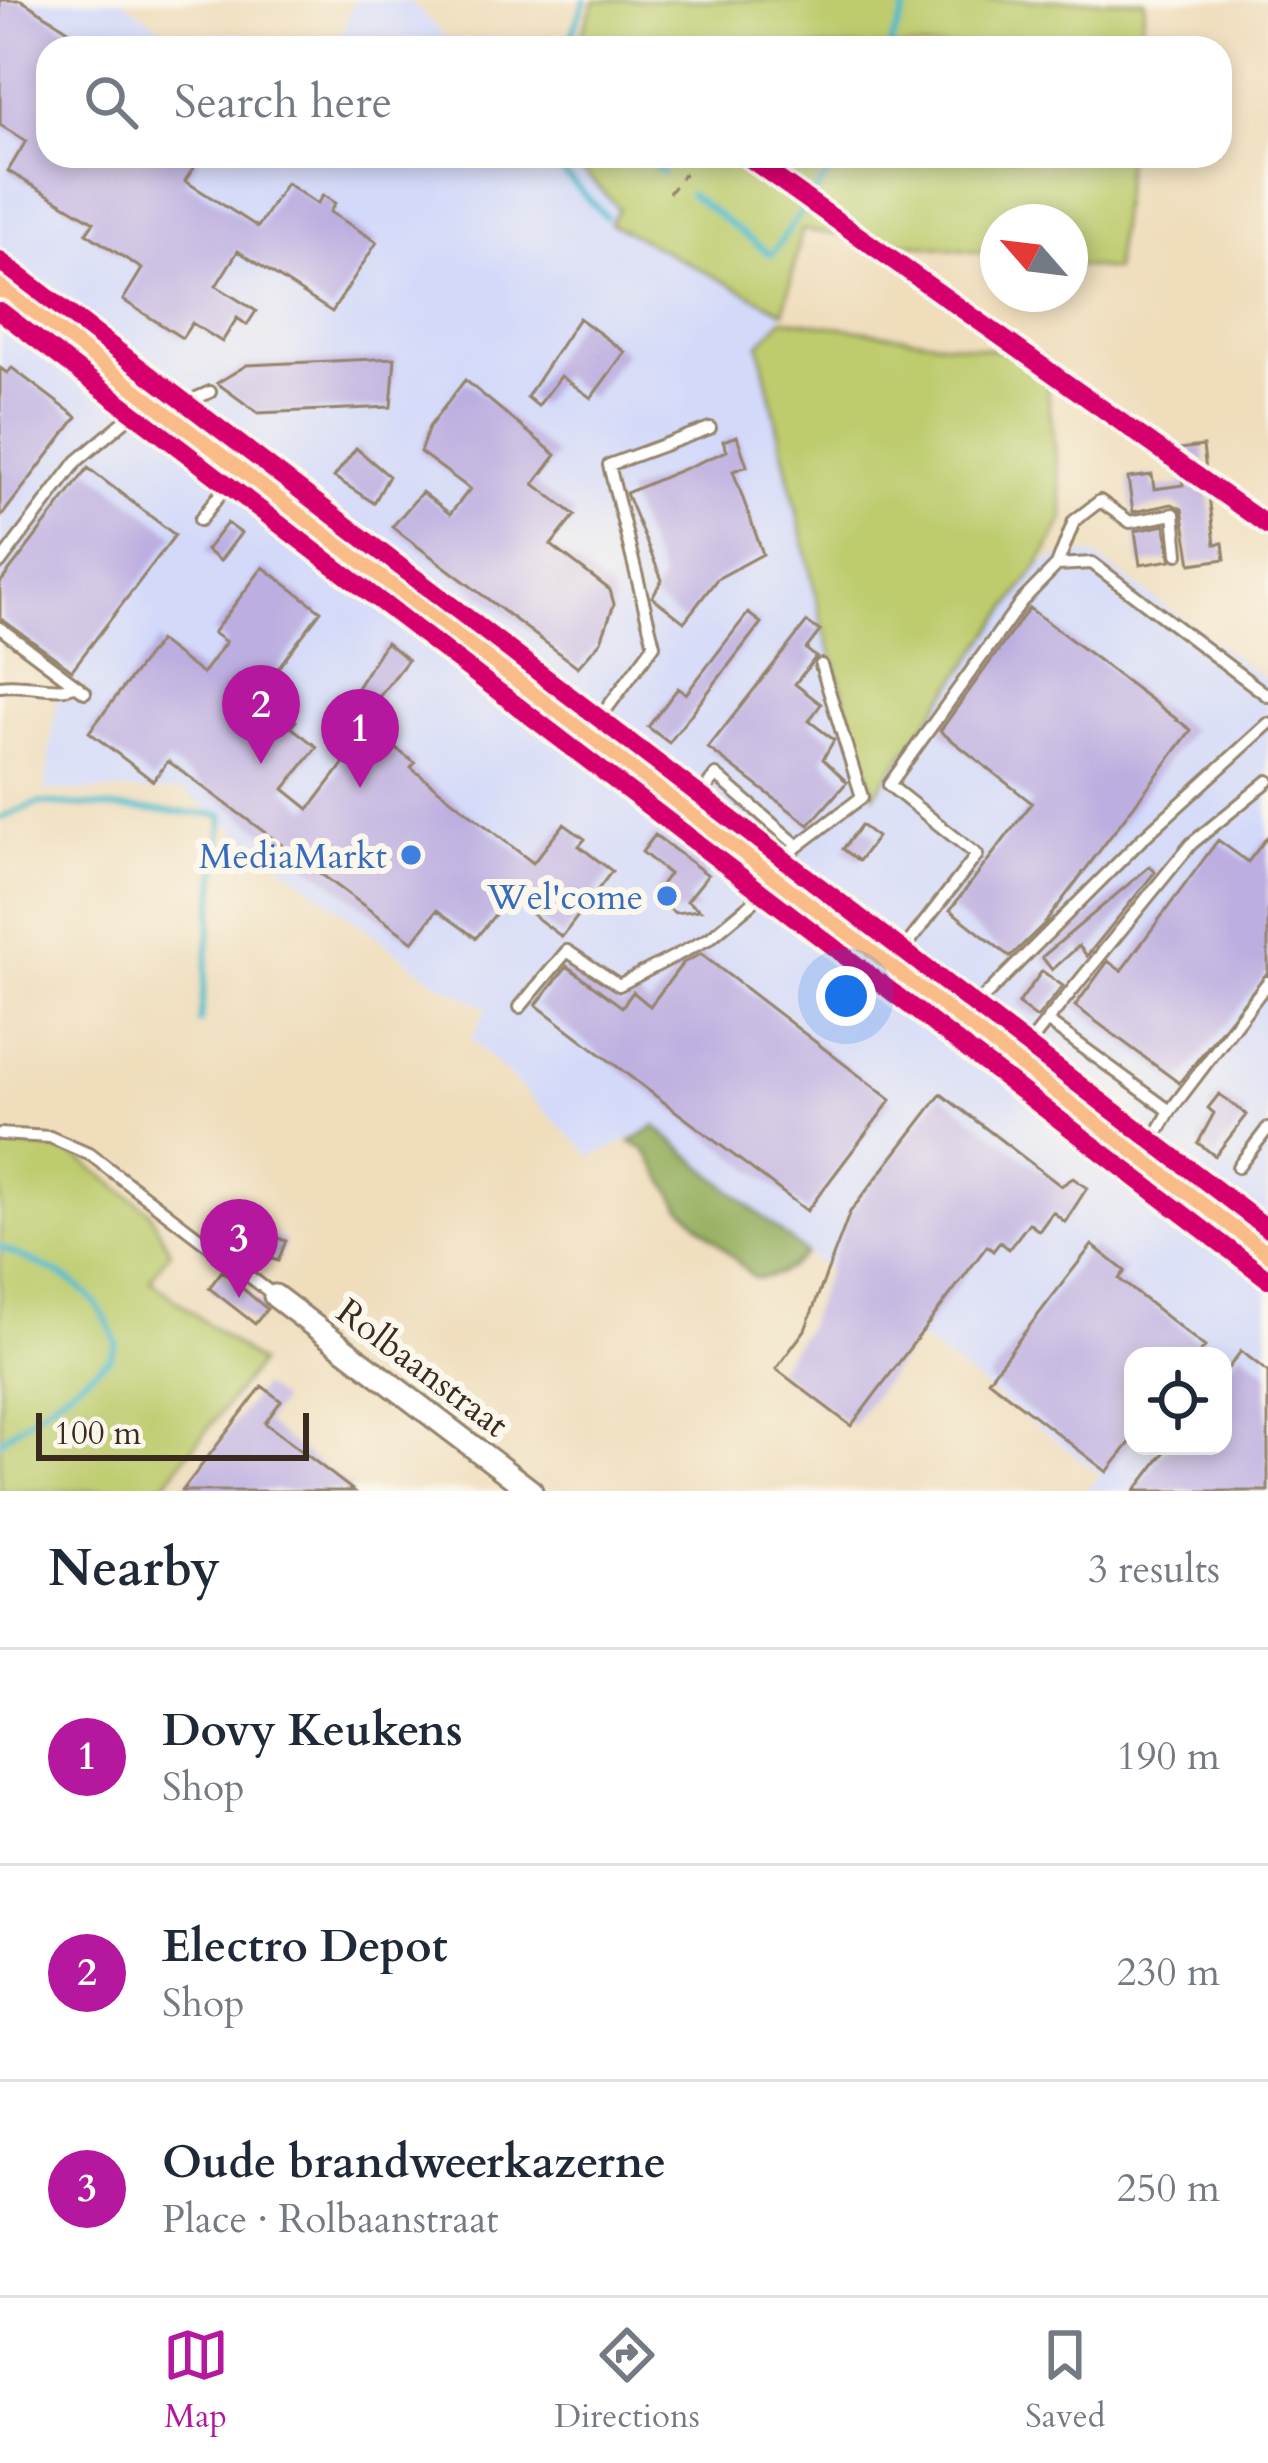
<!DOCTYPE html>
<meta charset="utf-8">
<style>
body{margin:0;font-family:Cardo,serif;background:#f6f6f7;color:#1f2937}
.controls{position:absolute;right:36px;bottom:36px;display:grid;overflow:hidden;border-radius:24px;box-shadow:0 6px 18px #0003}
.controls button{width:108px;height:108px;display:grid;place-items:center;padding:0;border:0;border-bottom:3px solid #e0e1e3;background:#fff;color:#1f2937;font:60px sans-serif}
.compass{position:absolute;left:980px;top:204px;width:108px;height:108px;border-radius:50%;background:#fff;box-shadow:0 6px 18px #0003;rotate:298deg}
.scale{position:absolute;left:36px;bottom:30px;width:273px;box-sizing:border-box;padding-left:12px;border:6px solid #3b2a1e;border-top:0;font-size:33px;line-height:42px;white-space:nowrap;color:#3b2a1e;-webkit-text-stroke:9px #fbf7ec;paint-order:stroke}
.you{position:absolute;left:846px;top:996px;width:42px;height:42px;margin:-30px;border:9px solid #fff;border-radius:50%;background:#1a73e8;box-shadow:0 0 0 18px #1a73e833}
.badge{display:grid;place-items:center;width:78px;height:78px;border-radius:50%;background:#b5179e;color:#fff;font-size:39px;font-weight:700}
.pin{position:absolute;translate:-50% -99px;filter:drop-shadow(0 3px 6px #0008)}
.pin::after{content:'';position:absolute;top:63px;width:42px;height:36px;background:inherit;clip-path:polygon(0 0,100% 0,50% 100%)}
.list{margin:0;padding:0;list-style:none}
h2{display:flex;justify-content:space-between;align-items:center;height:156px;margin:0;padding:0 48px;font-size:51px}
h2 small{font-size:39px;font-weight:400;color:#747a83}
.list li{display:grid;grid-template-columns:78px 1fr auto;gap:36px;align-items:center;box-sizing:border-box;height:216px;padding:0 48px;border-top:3px solid #e0e1e3}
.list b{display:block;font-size:45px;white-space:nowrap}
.list p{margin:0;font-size:39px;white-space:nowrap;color:#747a83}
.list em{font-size:39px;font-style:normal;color:#747a83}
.icon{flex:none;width:66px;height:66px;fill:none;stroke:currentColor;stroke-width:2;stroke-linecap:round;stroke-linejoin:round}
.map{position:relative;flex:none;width:1268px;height:1491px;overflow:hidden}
.search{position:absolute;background:#fff;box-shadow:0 6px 18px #0003;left:36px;right:36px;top:36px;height:132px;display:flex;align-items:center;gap:30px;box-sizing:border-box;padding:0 42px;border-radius:36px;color:#747a83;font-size:45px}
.sheet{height:804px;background:#fff}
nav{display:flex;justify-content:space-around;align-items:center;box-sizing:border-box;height:168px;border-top:3px solid #e0e1e3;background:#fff;font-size:33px;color:#747a83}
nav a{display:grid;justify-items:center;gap:6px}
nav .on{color:#b5179e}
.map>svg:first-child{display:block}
.built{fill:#d3d9f9;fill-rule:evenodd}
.green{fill:#becc6e;stroke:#7c7b46;stroke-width:3}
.forest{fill:#96b061;stroke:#686d40;stroke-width:3}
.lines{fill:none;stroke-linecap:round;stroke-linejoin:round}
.stream{stroke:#4ebac9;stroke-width:6}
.building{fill:#bcaee0}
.service-casing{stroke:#95846c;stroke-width:16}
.minor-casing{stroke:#95846c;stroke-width:27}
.primary-casing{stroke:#95846c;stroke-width:39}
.path{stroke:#95846c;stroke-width:3;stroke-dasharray:9 9;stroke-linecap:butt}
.service{stroke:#fff;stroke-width:10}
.minor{stroke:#fff;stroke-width:21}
.primary{stroke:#f9bc89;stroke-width:33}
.cycleway-casing{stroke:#fbf7ec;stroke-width:26}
.cycleway{stroke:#d6006c;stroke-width:18}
.shop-dot{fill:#3f7fe0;stroke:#fbf7ec;stroke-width:4.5}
.labels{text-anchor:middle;stroke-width:12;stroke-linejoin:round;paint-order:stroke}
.shop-label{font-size:36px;fill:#366cbe;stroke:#fbf7ec;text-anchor:end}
.street-label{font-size:36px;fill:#3b2a1e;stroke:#fbf7ec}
</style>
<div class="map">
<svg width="1268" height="1491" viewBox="0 0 1268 1491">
<rect width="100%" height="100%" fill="#fbf7ec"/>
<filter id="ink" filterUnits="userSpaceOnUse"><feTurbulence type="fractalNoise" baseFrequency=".00833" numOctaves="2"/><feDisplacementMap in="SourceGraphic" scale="24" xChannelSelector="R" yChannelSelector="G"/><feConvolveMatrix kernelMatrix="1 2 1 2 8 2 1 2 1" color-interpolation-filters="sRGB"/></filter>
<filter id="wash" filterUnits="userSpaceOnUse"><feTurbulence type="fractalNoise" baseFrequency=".004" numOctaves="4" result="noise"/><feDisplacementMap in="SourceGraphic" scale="48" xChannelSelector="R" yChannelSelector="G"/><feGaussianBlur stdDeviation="2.7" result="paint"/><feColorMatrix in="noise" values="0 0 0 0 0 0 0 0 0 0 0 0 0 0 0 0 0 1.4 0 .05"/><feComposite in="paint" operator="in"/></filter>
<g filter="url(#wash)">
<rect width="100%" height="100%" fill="#efddbb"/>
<path class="built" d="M0,0H121L191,48H48V156H568L620,209L611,223L784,313L759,345L875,793L1040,564L1065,554H1093L1268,681V1491H1086L1100,1474L805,1253L655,1127L592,1157L471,1039L487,1008L435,981L184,791H45L58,686L0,641ZM1133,1356H1223V1446H1133Z
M355,0H408L457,48H336Z"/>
<path class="green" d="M595,0H1145L1140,48H576Z
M568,156H1127L1114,270L1070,265V222H998V255L802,230L784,312L610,223L619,208Z
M783,319L1043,357L1064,518L1040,564L874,795L822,622L759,344Z
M0,1143L59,1149L82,1160L149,1211L170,1251L150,1280L259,1363L159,1491H0Z"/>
<path class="forest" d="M655,1126L805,1253C792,1269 775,1278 754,1278L681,1207L645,1150L631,1142Z"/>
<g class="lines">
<path class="stream" d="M567,48L585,0
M889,48L910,0
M547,156L606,217
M641,156L663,173
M690,194L771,255L841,156
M41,803L223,815L200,1022
M0,818L38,803
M0,1247C56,1274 93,1278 117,1344L110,1358L0,1441"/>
</g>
<g id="blocks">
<path class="building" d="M0,0H21L97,48H48V156H201L185,181L258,227L286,183L317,204L323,195L335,203L330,212L377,242L332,312L238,251L216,286L256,311L247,325L237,318L222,342L192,323L182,338L123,300L142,269L86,233L94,222L8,171L26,141L0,125Z
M579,318L625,352L591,398L561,376L538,406L527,397Z
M395,358L391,407L258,413L217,383L247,365Z
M0,368L7,373L12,368L77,417L0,518Z
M465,380L556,455L534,484L575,515L551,545L610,590L614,604L601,641L578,667L392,527L422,492L450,514L470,489L420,452L429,427Z
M737,436L747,466L733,471L763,554L717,579L684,622L652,597L662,580L626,493L727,451L723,441Z
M1203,446L1215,544L1223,543L1225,559L1191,564L1182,509L1172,504L1133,512L1128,478L1152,475L1154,489L1183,485L1179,449Z
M356,448L389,476L374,503L334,477Z
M88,468L175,535L72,670L0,618V583Z
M227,523L241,533L220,561L206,550Z
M1165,525L1171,560L1140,565L1135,531Z
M263,567L321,611L259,693L296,721L291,727L317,747L284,789L309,809L370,729L415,763L411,768L533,863L564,824L585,839L579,846L612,871L562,937L509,897L476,938L437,910L413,942L168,761L153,781L89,732L159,641L202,674L226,642L213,633Z
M1029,608L1191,730L1045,923L1010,957L950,910L1032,803L940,731Z
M748,613L761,623L669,743L648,727L678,688L686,694Z
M807,622L820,631L806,649L816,657L795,684L821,704L809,721L834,740L823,759L847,782L809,825L708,748Z
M386,642L408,660L375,702L357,688Z
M861,825L877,837L859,861L843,849Z
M655,835L708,875L687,901L700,910L675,913L652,896L669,874L642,852Z
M1268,836V972L1179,1083L1075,1006L1108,961L1121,971L1218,840L1248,862Z
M1150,866L1155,872L1087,956L1079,946L1052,970L1042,957Z
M701,954L891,1100L807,1211L536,1005L567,966L622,1007L633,992L650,1006L683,963Z
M1042,971L1063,986L1037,1018L1018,1004Z
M941,1094L1061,1186L1073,1178L1087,1188L1065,1222L1053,1212L1039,1231L1029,1223L1009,1249L1000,1242L993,1251L987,1246L851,1426L776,1369L805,1330L850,1212Z
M1219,1094L1247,1115L1215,1156L1198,1143L1214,1113L1208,1108Z
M223,1218L286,1241L278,1261L216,1238Z
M1092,1245L1125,1271L1119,1279L1205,1347L1197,1356H1133V1439L1107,1472L988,1380Z
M222,1271L267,1309L255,1324L209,1288Z
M1241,1351L1268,1372V1491H1135L1169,1446H1223V1375Z
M262,1386L281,1401L265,1423L354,1491H182Z"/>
</g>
</g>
<g filter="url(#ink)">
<use href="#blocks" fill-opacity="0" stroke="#95846c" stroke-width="3"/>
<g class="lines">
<g class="service-casing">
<path id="service" d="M173,408L210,392
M200,520L238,471
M0,563L77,461L146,403
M1057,565L1074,521L1100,501L1130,522L1174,514L1178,554
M0,628L85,692
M0,686C24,682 59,694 76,685
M584,727L599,719L654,645L609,465L710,428
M689,810L716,775L798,846
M769,868L862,797L821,665
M893,963L977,855L889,785L1021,602L1057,565L1092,563L1268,696
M520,1007L567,951L619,985L710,938L776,883
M963,1018L1143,838L1268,724
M1047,1021L1191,844L1268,781
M1018,1058L1047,1021L1170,1111L1144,1156
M1170,1111L1268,982
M0,1134L50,1137L91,1155L275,1296
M1238,1167L1268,1128"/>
</g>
<g class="minor-casing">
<path id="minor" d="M275,1296L531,1491"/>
</g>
<g class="primary-casing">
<path id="primary" d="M0,285L1268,1256"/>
</g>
<path class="path" d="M669,193L685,173"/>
<use href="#service" class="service"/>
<use href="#minor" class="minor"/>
<use href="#primary" class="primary"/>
<g class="cycleway-casing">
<path id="cycleway" d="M746,156L1268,526
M0,261L1268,1229
M0,311L1268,1279"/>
</g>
<use href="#cycleway" class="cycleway"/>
</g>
</g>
<g class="shop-dot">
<circle cx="411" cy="855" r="12"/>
<circle cx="667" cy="896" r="12"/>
</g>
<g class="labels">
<g class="shop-label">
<text x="387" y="868">MediaMarkt</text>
<text x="643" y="909">Wel'come</text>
</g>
<g class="street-label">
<text transform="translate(423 1367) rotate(37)" y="13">Rolbaanstraat</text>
</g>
</g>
</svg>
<div class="controls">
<button><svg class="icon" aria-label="locate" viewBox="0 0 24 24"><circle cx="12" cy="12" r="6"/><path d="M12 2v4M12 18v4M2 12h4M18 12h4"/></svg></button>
</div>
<svg class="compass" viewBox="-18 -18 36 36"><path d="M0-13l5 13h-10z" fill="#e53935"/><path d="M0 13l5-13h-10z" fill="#747a83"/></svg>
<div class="scale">100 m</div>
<div class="you"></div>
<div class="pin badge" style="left:360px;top:788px">1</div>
<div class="pin badge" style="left:261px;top:764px">2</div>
<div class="pin badge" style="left:239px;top:1298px">3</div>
<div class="search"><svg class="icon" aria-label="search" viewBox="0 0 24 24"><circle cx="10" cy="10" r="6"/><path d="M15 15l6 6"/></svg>Search here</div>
</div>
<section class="sheet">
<h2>Nearby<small>3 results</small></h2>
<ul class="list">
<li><span class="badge">1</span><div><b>Dovy Keukens</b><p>Shop</p></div><em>190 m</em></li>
<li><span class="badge">2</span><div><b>Electro Depot</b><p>Shop</p></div><em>230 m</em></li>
<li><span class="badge">3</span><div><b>Oude brandweerkazerne</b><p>Place · Rolbaanstraat</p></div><em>250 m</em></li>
</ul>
</section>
<nav>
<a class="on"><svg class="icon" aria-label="map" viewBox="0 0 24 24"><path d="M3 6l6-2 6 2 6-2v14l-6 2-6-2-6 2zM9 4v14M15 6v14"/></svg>Map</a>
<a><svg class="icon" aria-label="directions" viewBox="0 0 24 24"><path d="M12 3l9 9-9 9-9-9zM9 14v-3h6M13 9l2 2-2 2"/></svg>Directions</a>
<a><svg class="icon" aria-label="saved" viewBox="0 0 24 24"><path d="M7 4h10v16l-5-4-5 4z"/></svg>Saved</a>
</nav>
